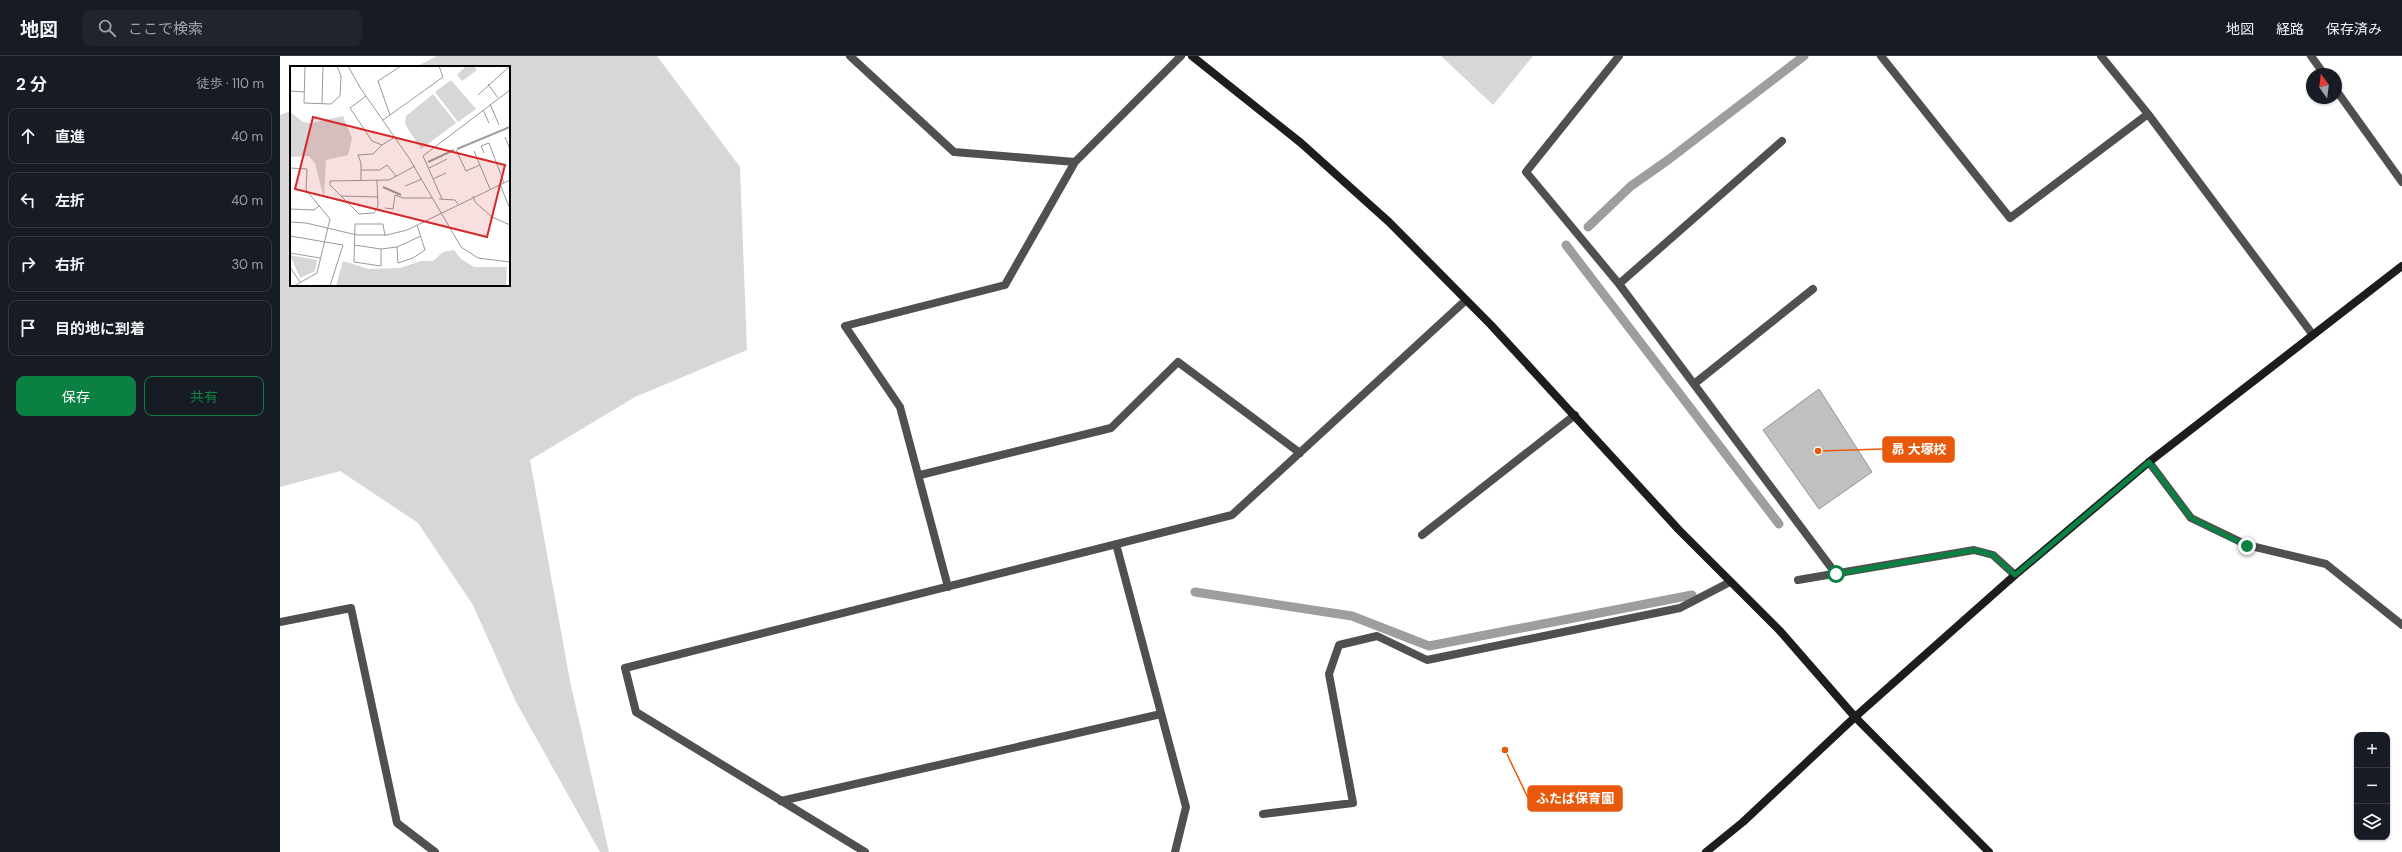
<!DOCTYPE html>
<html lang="ja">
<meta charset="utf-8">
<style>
body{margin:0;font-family:"DM Sans","Noto Sans JP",sans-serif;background:#20242c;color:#f1f3f6}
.controls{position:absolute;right:12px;bottom:12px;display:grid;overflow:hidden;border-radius:8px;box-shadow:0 1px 3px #0004}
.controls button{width:36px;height:36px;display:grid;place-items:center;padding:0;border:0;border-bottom:1px solid #363941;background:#171b24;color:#f1f3f6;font:20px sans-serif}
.compass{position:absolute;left:2026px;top:12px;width:36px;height:36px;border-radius:50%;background:#171b24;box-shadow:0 1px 3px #0004;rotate:346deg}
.stop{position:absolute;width:12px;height:12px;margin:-9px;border:3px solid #0b8043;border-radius:50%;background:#fff}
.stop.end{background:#0b8043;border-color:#fff;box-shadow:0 1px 4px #0008}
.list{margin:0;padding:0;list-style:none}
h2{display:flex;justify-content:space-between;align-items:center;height:52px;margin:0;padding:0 16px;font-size:17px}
h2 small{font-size:13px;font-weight:400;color:#9ea1a6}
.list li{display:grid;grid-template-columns:26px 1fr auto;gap:12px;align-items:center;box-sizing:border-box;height:56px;margin:0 8px 8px;padding:0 8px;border:1px solid #363941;border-radius:8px}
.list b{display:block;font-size:15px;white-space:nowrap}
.list em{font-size:13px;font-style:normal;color:#9ea1a6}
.actions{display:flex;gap:8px;padding:12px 16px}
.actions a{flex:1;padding:9px 0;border:1px solid #0b8043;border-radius:8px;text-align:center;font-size:14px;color:#0b8043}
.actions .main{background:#0b8043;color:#fff}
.icon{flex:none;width:22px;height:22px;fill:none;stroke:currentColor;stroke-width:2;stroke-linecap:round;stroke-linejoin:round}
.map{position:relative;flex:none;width:2122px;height:796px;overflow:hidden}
header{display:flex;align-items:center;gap:24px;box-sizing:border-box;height:56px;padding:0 20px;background:#171b24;border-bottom:1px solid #363941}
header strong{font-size:19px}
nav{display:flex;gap:22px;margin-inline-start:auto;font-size:14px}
.search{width:280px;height:36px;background:#20242c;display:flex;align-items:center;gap:10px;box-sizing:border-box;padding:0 14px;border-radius:8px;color:#9ea1a6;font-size:15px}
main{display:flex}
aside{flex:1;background:#171b24}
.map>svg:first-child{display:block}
.green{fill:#d7d7d7}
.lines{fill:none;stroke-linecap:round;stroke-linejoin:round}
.stream{stroke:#9e9e9e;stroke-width:9}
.building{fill:#c0c0c0;stroke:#949494}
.street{stroke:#505050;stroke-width:8}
.secondary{stroke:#1d1d1d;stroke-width:8}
.route{stroke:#0b8043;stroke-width:5}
.inset-river{fill:none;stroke:#9e9e9e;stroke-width:2}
.inset-road{fill:none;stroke:#999;stroke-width:1}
.view{fill:#d62828;fill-opacity:0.15;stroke:#d62828;stroke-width:2}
.inset-edge{fill:none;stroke:#000;stroke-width:2}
.leader{fill:none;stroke:#e8590c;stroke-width:1.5}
.callout-dot{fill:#e8590c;stroke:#fff;stroke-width:1.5}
.callout{fill:#e8590c;stroke:#e8590c;stroke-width:1.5}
.callout-label{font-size:13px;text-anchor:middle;font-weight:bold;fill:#fff}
</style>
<header>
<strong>地図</strong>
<div class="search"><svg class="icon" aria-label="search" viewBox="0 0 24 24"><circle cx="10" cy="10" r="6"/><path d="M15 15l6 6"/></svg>ここで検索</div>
<nav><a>地図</a><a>経路</a><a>保存済み</a></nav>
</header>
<main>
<aside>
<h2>2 分<small>徒歩 · 110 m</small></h2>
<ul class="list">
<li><svg class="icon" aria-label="ahead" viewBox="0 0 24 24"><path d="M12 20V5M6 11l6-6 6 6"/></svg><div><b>直進</b></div><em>40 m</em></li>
<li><svg class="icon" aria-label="left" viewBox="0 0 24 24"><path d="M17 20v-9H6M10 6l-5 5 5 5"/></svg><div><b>左折</b></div><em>40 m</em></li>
<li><svg class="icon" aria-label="right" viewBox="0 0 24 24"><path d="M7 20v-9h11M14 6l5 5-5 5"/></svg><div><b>右折</b></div><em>30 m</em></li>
<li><svg class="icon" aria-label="arrive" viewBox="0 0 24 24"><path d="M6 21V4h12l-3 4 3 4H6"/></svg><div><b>目的地に到着</b></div></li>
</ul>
<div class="actions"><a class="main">保存</a><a>共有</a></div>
</aside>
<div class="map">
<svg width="2122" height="796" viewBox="0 0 2122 796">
<rect width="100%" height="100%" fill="#fff"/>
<path class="green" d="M157,0H377L460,111L467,294L355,341L250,404L290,625L329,796H320L236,646L193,549L138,467L60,415L0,431V59L11,55V229H229V11H136Z
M1161,0H1253L1213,49Z"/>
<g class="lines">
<path class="stream" d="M1308,171L1351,130L1388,104L1524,0
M1286,189L1499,468
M915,536L1072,560L1149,590L1412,539"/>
</g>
<path class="building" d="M1539,333L1592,416L1539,453L1483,374Z"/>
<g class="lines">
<path class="street" d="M570,0L674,96L795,106L901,0
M1339,0L1246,116L1339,228L1556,518
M1601,0L1730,162L1868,58
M1821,0L1868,58L2033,279
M2031,0L2044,18
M2056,34L2122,126
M1339,228L1502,85
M1414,328L1533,233
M1869,406L1911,462L1967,489L2046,508L2122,569
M640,419L831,372L898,306L1020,397
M1142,479L1295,359
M836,488L906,751L895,796
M1518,524L1694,494L1713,499L1735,519
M668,531L620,351L565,270L725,229L795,106
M0,566L71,552L117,767L155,796
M501,745L881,658
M983,758L1073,747L1049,618L1059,589L1097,580L1147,604L1400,552L1450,526
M585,796L356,656L345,612L952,459L1186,244"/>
<path class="secondary" d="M912,0L1021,87L1109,166L1211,269L1399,474L1500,575L1575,661L1709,796
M1426,796L1463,766L1575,661L1735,519L1869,406L2122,210"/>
</g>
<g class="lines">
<path class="route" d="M1556,518L1694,494L1713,499L1735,519L1869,406L1911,462L1967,490"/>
</g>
<g transform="translate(10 10)">
<rect width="220" height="220" fill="#fff"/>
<path d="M176,0H184L187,4L172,15L167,9ZM161,14L186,43L168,56L145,26ZM143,28L166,57L131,83L115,58L116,50ZM0,46L13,56L21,57L53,50L62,72L58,89L36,94L34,133L25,97L19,90L0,91ZM164,184L171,193L184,201H217L216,220H46L53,195L79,203L110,202L131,195H143L153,186ZM0,189L27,194L25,205L10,212Z" fill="#d7d7d7"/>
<path class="inset-river" d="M167,83L220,61M138,96L164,84M93,121L111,129"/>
<path class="inset-road" d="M15,0L14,37L41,38L50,30L51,10L47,0M58,0L71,23L119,92L171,181L188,192L220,196M198,18L208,32M0,25L14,26M188,29L220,0M76,30L60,42L82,75L92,79L105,71M32,37L33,0M200,38L209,59M193,44L199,57M100,49L153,11L149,0M93,54L100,49L88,15L111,0M215,71L220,83M166,84L176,105L190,99M184,85L200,123M194,87L191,80L199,77L214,117M0,102L17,103L16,124L40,153L27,207L4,220M139,102L157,93M71,104H90L97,99L106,110M143,113L156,107M87,114L88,140L84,147L69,148L40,119V115L99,114L125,100M71,115V97L68,89L83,88L92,79M210,118L220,143M115,120L132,113M51,130L88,131M183,130L185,136L202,151L220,159M149,133L165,134L168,138M152,133L133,90L220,24M95,142L103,143L105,129L113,132H142M0,143L24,144L29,140M0,156L16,157L67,169H97L117,164L220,114M0,170L53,179L40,220M64,179L91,183L107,181L131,170M107,181L108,197L123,192L135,184L127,159M91,183V200L64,196L65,158H93L95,170M0,187L30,192M0,201L10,216"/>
<path class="view" d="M23,51L215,99L197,171L5,123Z"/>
<rect width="220" height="220" class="inset-edge"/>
</g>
<path class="leader" d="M1538 395L1603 393M1225 694L1248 742"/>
<g class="callout-dot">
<circle cx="1538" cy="395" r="4"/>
<circle cx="1225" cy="694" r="4"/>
</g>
<g class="callout">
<rect x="1603" y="381" width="71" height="25" rx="4"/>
<rect x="1248" y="730" width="94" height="25" rx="4"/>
</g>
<g class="callout-label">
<text x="1639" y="398">昴 大塚校</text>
<text x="1295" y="747">ふたば保育園</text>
</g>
</svg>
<div class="controls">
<button>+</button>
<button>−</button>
<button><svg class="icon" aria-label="layers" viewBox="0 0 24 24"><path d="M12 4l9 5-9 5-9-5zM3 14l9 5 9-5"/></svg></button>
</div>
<svg class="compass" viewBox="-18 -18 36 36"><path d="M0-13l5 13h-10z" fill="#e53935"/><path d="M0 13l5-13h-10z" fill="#9ea1a6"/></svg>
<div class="stop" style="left:1556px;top:518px"></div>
<div class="stop end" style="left:1967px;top:490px"></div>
</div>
</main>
